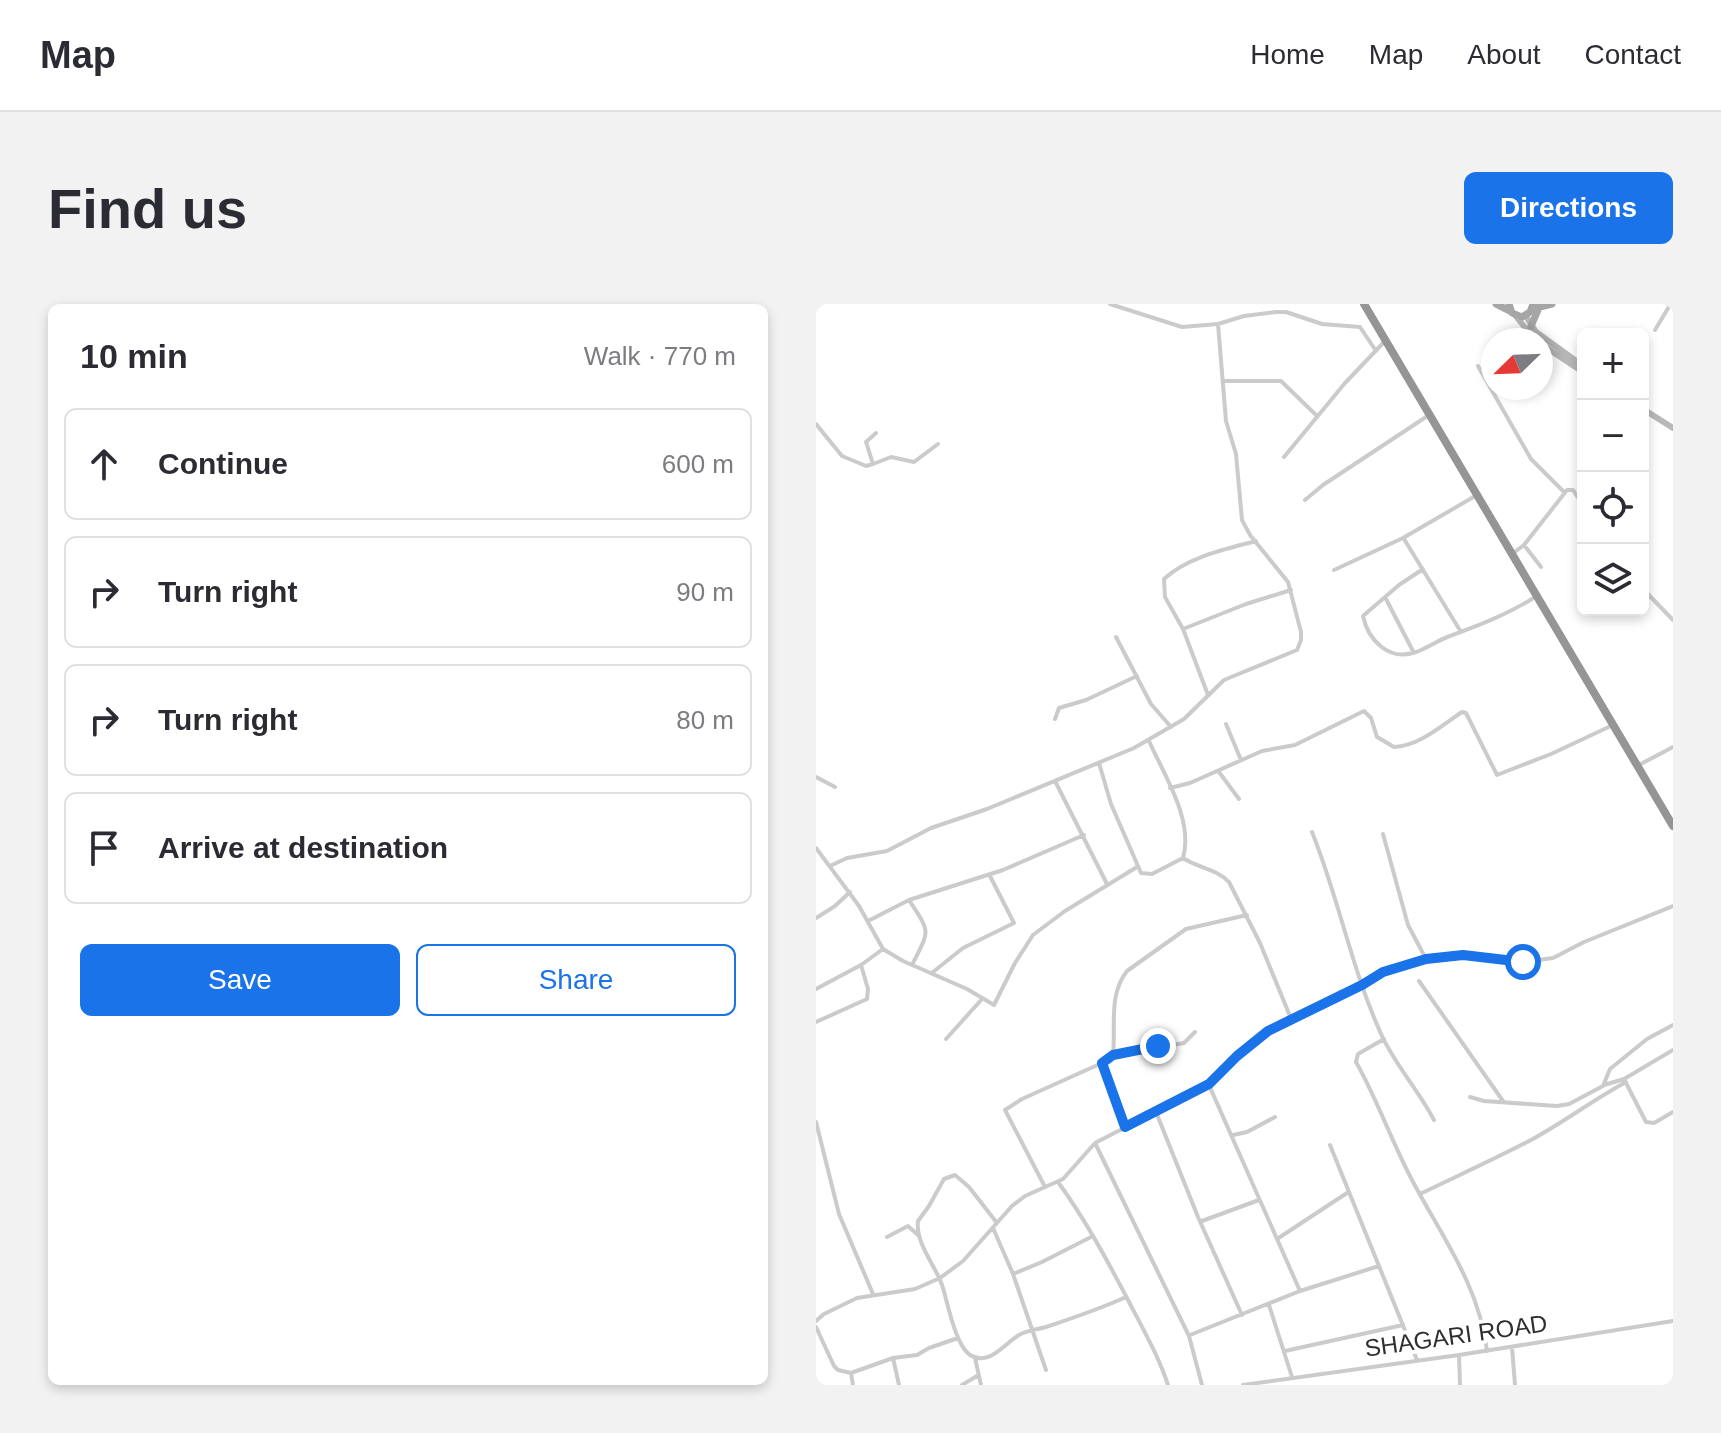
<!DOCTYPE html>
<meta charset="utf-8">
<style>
body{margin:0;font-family:Arial,sans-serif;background:#f2f2f3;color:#2b2b33}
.controls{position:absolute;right:24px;top:24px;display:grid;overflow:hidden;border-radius:12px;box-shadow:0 4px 12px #0003}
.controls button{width:72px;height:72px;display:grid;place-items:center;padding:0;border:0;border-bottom:2px solid #e1e1e2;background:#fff;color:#2b2b33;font:40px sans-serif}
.compass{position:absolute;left:665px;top:24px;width:72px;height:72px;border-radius:50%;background:#fff;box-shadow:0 4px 12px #0003;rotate:247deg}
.stop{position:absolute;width:24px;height:24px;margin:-18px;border:6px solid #1a73e8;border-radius:50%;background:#fff}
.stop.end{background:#1a73e8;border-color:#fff;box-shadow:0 2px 8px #0008}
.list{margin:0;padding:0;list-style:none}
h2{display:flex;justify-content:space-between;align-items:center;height:104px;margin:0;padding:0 32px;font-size:34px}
h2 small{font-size:26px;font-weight:400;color:#7c7c81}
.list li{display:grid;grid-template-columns:52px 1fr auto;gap:24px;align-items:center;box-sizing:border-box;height:112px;margin:0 16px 16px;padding:0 16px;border:2px solid #e1e1e2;border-radius:12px}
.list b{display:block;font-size:30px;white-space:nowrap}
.list em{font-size:26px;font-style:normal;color:#7c7c81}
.actions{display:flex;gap:16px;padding:24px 32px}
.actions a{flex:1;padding:18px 0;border:2px solid #1a73e8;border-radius:12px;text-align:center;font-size:28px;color:#1a73e8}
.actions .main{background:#1a73e8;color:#fff}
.icon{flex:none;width:44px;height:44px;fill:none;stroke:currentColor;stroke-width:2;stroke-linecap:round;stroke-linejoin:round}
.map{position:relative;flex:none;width:857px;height:1081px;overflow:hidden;border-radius:12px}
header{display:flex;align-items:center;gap:48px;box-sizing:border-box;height:112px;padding:0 40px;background:#fff;border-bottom:2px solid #e1e1e2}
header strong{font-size:38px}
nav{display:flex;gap:44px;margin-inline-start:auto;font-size:28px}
.intro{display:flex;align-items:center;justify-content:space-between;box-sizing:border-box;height:192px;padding:0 48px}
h1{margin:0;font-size:56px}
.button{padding:20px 36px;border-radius:12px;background:#1a73e8;color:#fff;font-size:28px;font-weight:700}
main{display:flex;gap:48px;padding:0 48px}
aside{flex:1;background:#fff;border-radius:12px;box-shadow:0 4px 12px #0003}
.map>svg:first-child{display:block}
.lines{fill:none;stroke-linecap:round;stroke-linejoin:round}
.street{stroke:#cbcbcb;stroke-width:4}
.secondary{stroke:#b8b8b8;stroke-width:6}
.primary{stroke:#a6a6a6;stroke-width:7}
.highway{stroke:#959595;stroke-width:8}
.route{stroke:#1a73e8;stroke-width:10}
.labels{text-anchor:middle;stroke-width:8;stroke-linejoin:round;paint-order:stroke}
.street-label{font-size:24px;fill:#2e2e2e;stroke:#fff}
</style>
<header>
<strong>Map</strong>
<nav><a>Home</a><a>Map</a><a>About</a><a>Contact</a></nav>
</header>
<div class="intro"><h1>Find us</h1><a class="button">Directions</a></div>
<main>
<aside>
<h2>10 min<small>Walk · 770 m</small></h2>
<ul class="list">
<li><svg class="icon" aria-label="ahead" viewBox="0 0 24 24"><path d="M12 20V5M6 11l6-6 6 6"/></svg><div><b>Continue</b></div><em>600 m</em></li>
<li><svg class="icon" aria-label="right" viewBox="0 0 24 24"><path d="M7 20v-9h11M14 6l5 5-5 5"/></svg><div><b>Turn right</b></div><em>90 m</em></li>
<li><svg class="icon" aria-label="right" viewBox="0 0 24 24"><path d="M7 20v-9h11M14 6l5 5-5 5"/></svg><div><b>Turn right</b></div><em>80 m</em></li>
<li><svg class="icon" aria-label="arrive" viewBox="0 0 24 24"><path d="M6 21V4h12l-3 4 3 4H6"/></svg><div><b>Arrive at destination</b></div></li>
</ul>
<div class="actions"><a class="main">Save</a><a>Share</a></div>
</aside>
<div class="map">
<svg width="857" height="1081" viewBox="0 0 857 1081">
<rect width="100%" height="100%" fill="#fff"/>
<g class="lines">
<path class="street" d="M294,0L366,23L402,20L428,12L460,8H470L506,20L544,23L560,47
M839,26L854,1
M662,62L715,155L748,188
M407,77H465L501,112
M0,120L26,152L50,162L57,160L50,138L60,129
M468,153L529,79L569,37
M57,160L75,153L98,158L122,140
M489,196L507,181L613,111
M588,235L645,328
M708,241L725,263
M696,250L708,241L751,186H757L767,201
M607,265L583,281L547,312C552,336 573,358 600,348C612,344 622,336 634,332C663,321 693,310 719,293
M518,266L587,234L661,191
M827,285L857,316
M570,295L598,349
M367,325L430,300L475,286
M300,333L335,400L355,423
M392,391L367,325L349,293L348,275C371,253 410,245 440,237
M239,415L243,404L270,396L321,372
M410,420L425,456
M333,437C348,471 378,516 367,554C382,564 401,565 413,578L444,639L476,717
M283,459L295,500L325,569L336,570L367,554
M821,462L857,443
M403,468L423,495
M0,473L19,483
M239,477L291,580
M354,484L374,479L446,447L479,441L548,407L555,414L561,433L578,443C603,442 625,422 646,408L650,409L681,471L735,450L797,421
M496,528C523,595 536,667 566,732C580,762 603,787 618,816
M567,530L592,621L610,655
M0,544L43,602L67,645L87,657L151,685L178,701L199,659L217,631L249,607L321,563
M14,562L31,554L71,547L115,524L171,505L318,444L368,415L408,376L481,346L485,336V328L472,278L434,231L426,216L420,150L410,117L402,20
M93,596C115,630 114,625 96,661
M0,614L19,602L34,588
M52,617L93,596L187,566L268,531
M117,668L147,644L198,619L174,572
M603,677L687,797
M0,685L45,661L67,645
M0,718L51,695L52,685L45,661
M130,735L166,695
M568,735L542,750L540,758C561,795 575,836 595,874C625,932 663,980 671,1047
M297,751L368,739L379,728
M810,779L830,818L838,819L857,808
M393,781L484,987
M788,781L808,775L857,746
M654,793L668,797L741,802L753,800L787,782L794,765L831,735L857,721
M340,808L382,913L426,1011
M0,818L23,910L57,990
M309,823L286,759L297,751C300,722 292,691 311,667L370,625L431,611
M417,831L431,828L459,813
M279,839L373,1032L386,1081
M514,841L601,1056
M242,878C269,915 291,956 312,996C327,1025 342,1051 352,1081
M229,883L189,806L206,795L286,759
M604,890C641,872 679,855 715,836C748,818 777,796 810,778
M386,917L443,896
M181,919L153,883L139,871L128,875L113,902L102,917C99,940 121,963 127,984C132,1001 140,1042 154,1051C175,1064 191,1035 207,1029C214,1026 223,1025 230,1023C257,1014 284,1005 310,993
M177,924L197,970L230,1066
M71,933L92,922L102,931
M461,935L531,889
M197,970L226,958L277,932
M453,1001L476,1073
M0,1017L8,1010L41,994L99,985L124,974L147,957L196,902L209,892L247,875L279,839L393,780L452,727L546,681L567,668L610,655L647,651L707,658L737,654L768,638L857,602
M0,1023L18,1062L22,1066L35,1069L77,1054L101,1051L113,1044L142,1034
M374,1031L484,987L563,962
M696,1043L699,1081
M469,1047L587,1021
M643,1051L644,1081
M77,1054L83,1081
M159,1054L165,1081
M35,1069L37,1081
M146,1081L161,1072
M427,1081L643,1051L857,1017"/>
<path class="secondary" d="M699,11L719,36
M710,12L720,28L767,62
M725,40L767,68
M827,105L857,124"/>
<path class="primary" d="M680,0L694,7
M693,0L696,9L706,13L714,8L717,0
M716,5L736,0
M715,22L722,6"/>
<path class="highway" d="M548,0L857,522"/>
</g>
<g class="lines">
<path class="route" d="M342,742L297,751L286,759L309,823L393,780L421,752L452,727L546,681L567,668L610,655L647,651L707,658"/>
</g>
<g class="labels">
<g class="street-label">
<text transform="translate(640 1032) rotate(-8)" y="8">SHAGARI ROAD</text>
</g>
</g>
</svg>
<div class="controls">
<button>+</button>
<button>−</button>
<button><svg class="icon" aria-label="locate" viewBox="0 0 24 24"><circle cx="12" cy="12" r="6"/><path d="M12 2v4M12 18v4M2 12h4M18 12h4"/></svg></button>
<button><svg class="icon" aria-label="layers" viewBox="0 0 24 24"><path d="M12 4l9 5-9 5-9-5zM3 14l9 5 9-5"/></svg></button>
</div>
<svg class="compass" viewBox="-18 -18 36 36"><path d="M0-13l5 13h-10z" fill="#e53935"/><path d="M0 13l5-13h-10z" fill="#7c7c81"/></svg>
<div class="stop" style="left:707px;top:658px"></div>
<div class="stop end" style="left:342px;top:742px"></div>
</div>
</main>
